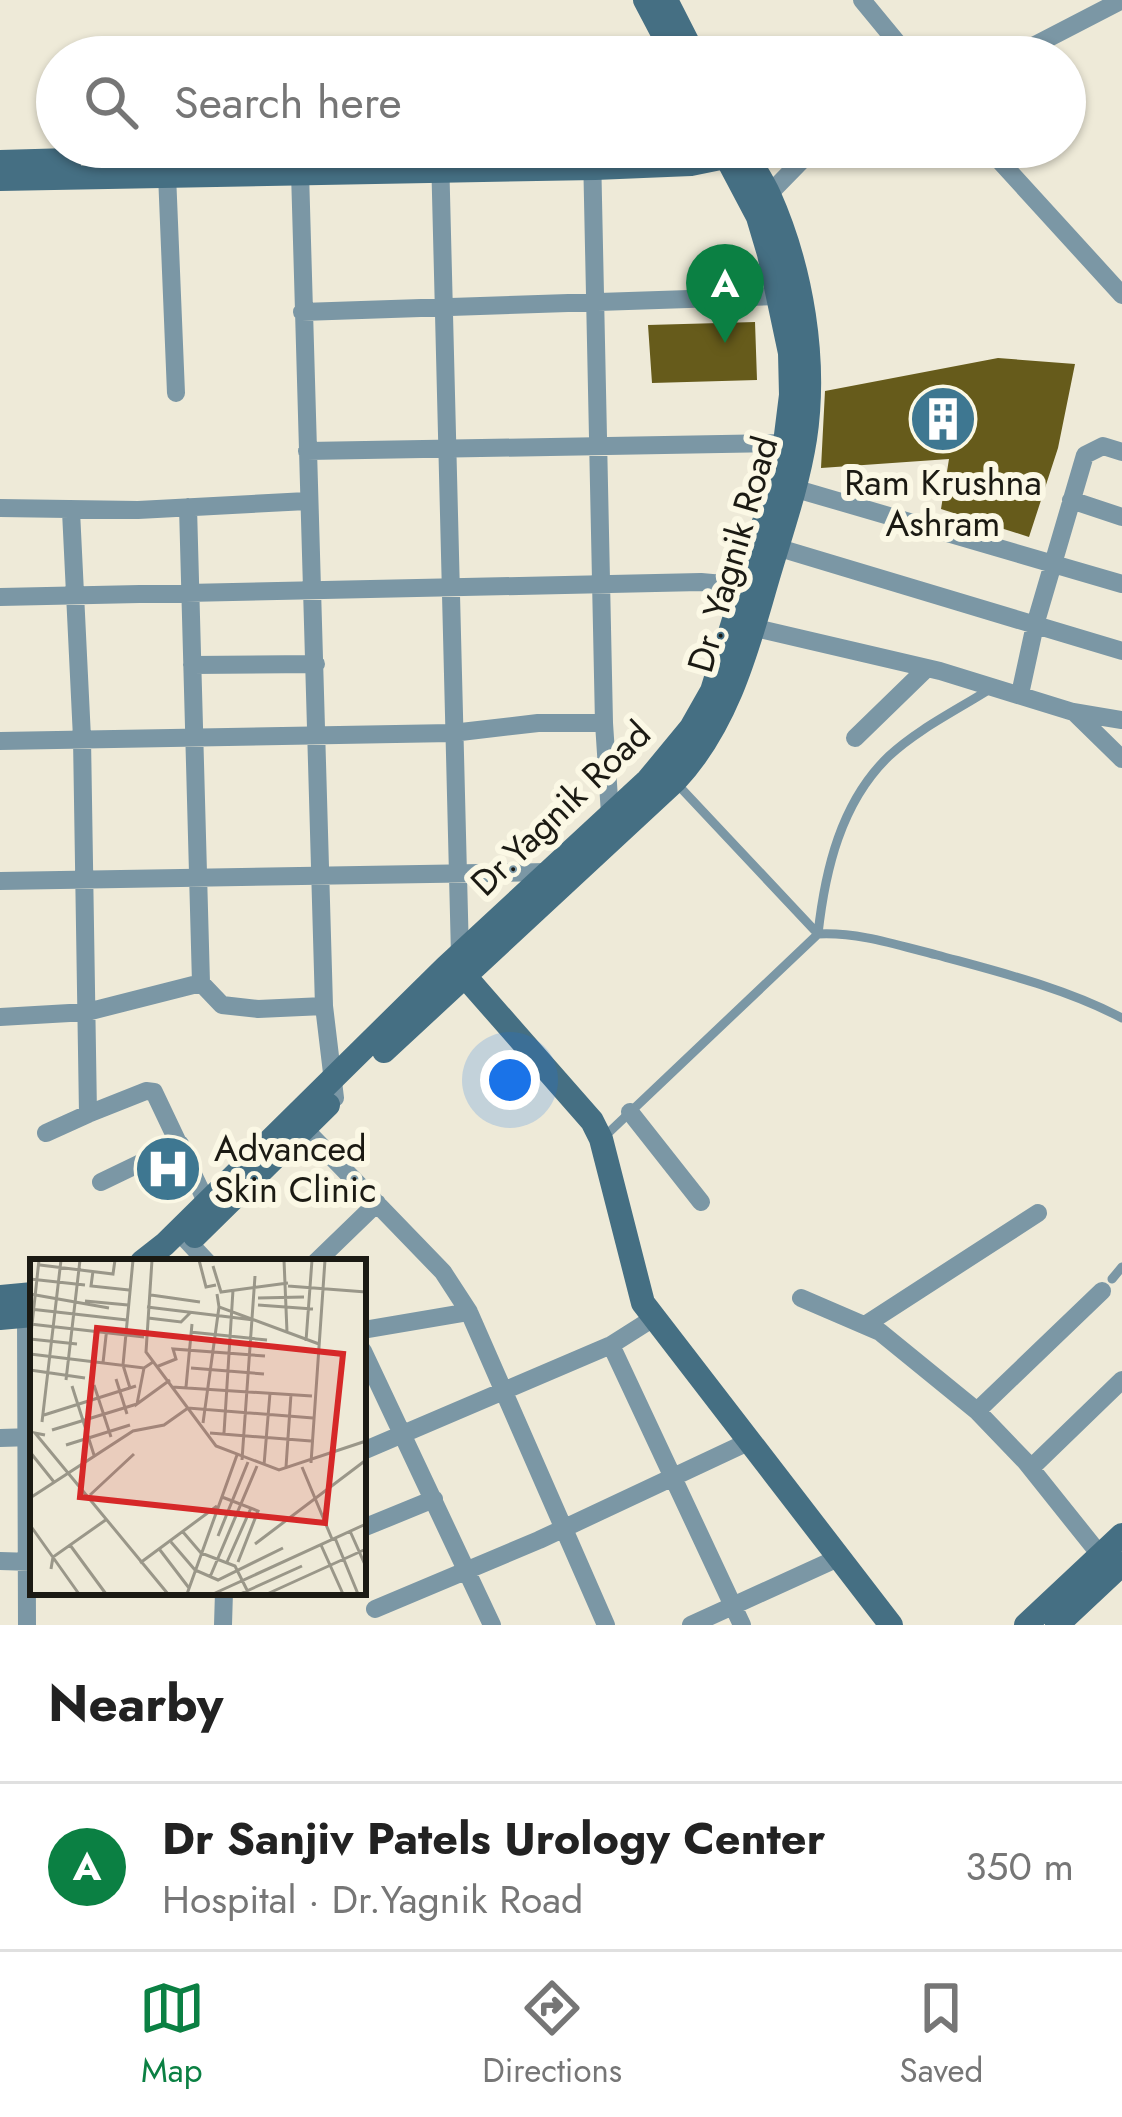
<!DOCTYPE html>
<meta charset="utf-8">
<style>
body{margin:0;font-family:Jost,sans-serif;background:#f6f6f6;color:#222}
.you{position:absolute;left:510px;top:1080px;width:42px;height:42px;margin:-30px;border:9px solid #fff;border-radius:50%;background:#1a73e8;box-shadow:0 0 0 18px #1a73e833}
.badge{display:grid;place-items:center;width:78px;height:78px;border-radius:50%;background:#0b8043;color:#fff;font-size:39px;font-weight:700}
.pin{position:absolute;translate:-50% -99px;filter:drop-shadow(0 3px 6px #0008)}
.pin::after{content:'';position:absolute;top:63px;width:42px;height:36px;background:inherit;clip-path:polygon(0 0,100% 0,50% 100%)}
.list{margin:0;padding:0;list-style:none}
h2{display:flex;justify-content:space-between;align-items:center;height:156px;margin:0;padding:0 48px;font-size:51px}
h2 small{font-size:39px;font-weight:400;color:#767676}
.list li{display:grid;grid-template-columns:78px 1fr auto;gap:36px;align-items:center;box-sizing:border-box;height:168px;padding:0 48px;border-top:3px solid #e0e0e0}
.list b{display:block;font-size:45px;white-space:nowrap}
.list p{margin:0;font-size:39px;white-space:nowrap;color:#767676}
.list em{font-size:39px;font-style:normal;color:#767676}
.icon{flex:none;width:66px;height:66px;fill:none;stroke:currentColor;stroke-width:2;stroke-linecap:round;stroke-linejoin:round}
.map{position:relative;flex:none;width:1122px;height:1625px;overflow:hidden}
.search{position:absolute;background:#fff;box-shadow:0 3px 9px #0004;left:36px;right:36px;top:36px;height:132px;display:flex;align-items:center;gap:30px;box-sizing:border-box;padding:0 42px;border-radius:66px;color:#767676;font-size:45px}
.sheet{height:324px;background:#fff}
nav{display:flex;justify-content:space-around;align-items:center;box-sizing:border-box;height:168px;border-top:3px solid #e0e0e0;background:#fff;font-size:33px;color:#767676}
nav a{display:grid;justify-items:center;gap:6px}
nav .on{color:#0b8043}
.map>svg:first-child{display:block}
.building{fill:#665b1b}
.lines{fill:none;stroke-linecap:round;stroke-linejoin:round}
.lane{stroke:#7b97a5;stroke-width:9}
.street{stroke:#7b97a5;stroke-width:18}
.secondary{stroke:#456f83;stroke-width:24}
.labels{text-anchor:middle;stroke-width:12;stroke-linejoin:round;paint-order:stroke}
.poi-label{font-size:36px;fill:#1b1a13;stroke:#fbf8e5}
.street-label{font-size:36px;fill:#1b1a13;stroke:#fbf8e5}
.inset-road{fill:none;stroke:#9a9789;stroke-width:3}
.view{fill:#d62828;fill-opacity:0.15;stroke:#d62828;stroke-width:6}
.inset-edge{fill:none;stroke:#1b1a13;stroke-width:6}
</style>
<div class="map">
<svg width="1122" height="1625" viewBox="0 0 1122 1625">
<rect width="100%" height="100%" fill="#eeead8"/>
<path class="building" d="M755,322L757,380L652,383L648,325Z
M998,358L1075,364L1058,448L1029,537L941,509L949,459L821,468L825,391Z
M173,1163L180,1178L157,1191L147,1175Z"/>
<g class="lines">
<path class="lane" d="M678,785L818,934
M818,934C825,870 841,802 889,756C918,729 957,710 990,689
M604,1137L818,934C859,932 897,945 937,955C999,972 1065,988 1122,1018
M1112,1279L1122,1267"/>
<path class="street" d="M862,0L909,57
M1012,57L1122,0
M987,147L1122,295
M592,152L604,723L610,814
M745,153L810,152
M440,154L460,955
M300,172L324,1006L335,1098
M167,174L176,393
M769,194L810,152L822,147
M302,312L779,296
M307,451L785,443
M793,488L1122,584
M1071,500L1122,517
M188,507L201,983
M0,508L138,510L307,501
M71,511L82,738L88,1114L146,1091L154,1092L210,1210
M776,547L1122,651
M0,597L701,582L757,587
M743,625L940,671L1073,712L1122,720
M192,665L316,664
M1020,694L1035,625L1085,455L1103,446L1122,452
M1074,712L1122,759
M855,738L927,668
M0,741L452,733L538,723H604
M0,881L548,872
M0,1017L87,1012L201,983L222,1005L258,1009L324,1006
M630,1112L701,1202
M296,1120L443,1272L469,1312L363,1330
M46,1133L88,1114
M101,1182L180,1144
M178,1231L207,1262
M316,1262L377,1203
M801,1298L880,1332L977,1411L1025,1461L1101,1556
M469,1312L606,1625
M26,1316L27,1625
M865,1325L1038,1213
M611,1345L742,1625
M363,1351L492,1625
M977,1411L1102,1291
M0,1438L33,1437
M363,1451L611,1345L652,1319
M1031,1468L1122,1380
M363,1528L434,1499
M0,1561L33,1562
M375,1609L539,1540L750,1441
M223,1625L224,1592
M691,1625L838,1558"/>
<path class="secondary" d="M645,0L675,57
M666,0L695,57
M638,151L679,147
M0,162L70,160
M0,179L595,168L691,164L740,154
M460,958L470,982L592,1121L601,1139L643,1303L891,1625
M384,1051L675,781C724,729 745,658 764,591C778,541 797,490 805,439C817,360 802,269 769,195C762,179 750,163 742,147
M195,1236L328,1105
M142,1262L165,1244L446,967L648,780L691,728L712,691L768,509L785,443L791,395L790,353L769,254L758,217L721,147
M0,1297L33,1294
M0,1318L33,1315
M1026,1625L1122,1535
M1057,1625L1122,1564"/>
</g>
<defs>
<g id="building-disc" transform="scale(3.45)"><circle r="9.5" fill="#3e7791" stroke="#fbf8e5"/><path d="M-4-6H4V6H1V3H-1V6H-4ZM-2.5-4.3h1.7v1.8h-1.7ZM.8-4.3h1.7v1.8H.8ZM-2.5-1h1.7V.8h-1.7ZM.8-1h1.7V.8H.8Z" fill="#fff"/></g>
<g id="hospital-disc" transform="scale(3.45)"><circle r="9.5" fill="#3e7791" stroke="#fbf8e5"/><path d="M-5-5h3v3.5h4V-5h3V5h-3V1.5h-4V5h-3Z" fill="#fff"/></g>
</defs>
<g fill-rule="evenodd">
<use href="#building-disc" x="943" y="419"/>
<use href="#hospital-disc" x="168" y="1169"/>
</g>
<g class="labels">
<g class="poi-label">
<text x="943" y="495">Ram Krushna<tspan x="943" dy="41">Ashram</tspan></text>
<text x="214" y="1161" text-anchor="start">Advanced<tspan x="214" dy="41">Skin Clinic</tspan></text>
</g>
<g class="street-label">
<text transform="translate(732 554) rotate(-74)" y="13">Dr. Yagnik Road</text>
<text transform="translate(560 808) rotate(-44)" y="13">Dr.Yagnik Road</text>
</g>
</g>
<g transform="translate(30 1259)">
<rect width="336" height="336" fill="#eeead8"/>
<path class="inset-road" d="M122,1L116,93L186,187L249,211L336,182M169,1L176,28L186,26M254,1L257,73M10,6L83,15L85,1M183,7L191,33L258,24M63,12L61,27L99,31M0,20L55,26M258,27L336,33M0,35L79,49M187,35L189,48L289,85M121,36L170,43M228,39L274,38M55,42L98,46M228,46L283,50M117,48L224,61M0,50L97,61M118,59L151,63L160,54M0,65L114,78M160,73L237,81M0,80L47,85M276,82L282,1M0,84L9,1M0,95L114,109L123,103M73,104L77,68M126,108L146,100L143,90L235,97M114,109L107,145L140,121M161,109L234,115M0,111L55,119M86,120L97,155M36,121L50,1M64,126L81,178M42,127L64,196M142,128L282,137M156,128L162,65M100,129L93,106L103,1M14,156L106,127M12,163L31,1M173,164L189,48M22,171L107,145M180,174L281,182M194,174L203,31M15,176L5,174L138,335M36,186L100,166M0,193L24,223M212,201L225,17M281,204L295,1M234,206L240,134M256,208L261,135M272,208L302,280M60,236L104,195M192,238L228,252L208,303M0,239L103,172L134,166L158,149L283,159M0,266L49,335M320,272L336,308M153,273L171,294L205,307L219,335M188,277L218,203M305,279L328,335M141,283L165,311L188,321L253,289M225,285L336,201M40,286L76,335M291,286L313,335M130,291L159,329M197,303L221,249M110,304L187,247M21,310L23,298L77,260M180,318L227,207M157,335L207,196M183,335L336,265M210,335L272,307M237,335L336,290"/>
<path class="view" d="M67,69L313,95L295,264L50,238Z"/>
<rect width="336" height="336" class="inset-edge"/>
</g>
</svg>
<div class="you"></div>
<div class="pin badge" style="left:725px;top:343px">A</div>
<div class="search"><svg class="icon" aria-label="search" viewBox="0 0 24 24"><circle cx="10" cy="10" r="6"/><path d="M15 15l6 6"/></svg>Search here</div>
</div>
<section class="sheet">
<h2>Nearby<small></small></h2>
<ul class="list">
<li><span class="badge">A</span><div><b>Dr Sanjiv Patels Urology Center</b><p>Hospital · Dr.Yagnik Road</p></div><em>350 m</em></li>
</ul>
</section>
<nav>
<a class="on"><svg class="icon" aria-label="map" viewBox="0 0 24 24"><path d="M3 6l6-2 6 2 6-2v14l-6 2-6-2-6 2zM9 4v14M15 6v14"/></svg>Map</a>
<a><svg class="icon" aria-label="directions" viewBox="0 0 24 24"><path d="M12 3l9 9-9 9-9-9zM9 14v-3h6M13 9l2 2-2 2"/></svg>Directions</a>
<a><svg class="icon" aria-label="saved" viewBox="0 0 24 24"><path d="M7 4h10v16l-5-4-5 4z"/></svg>Saved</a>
</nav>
